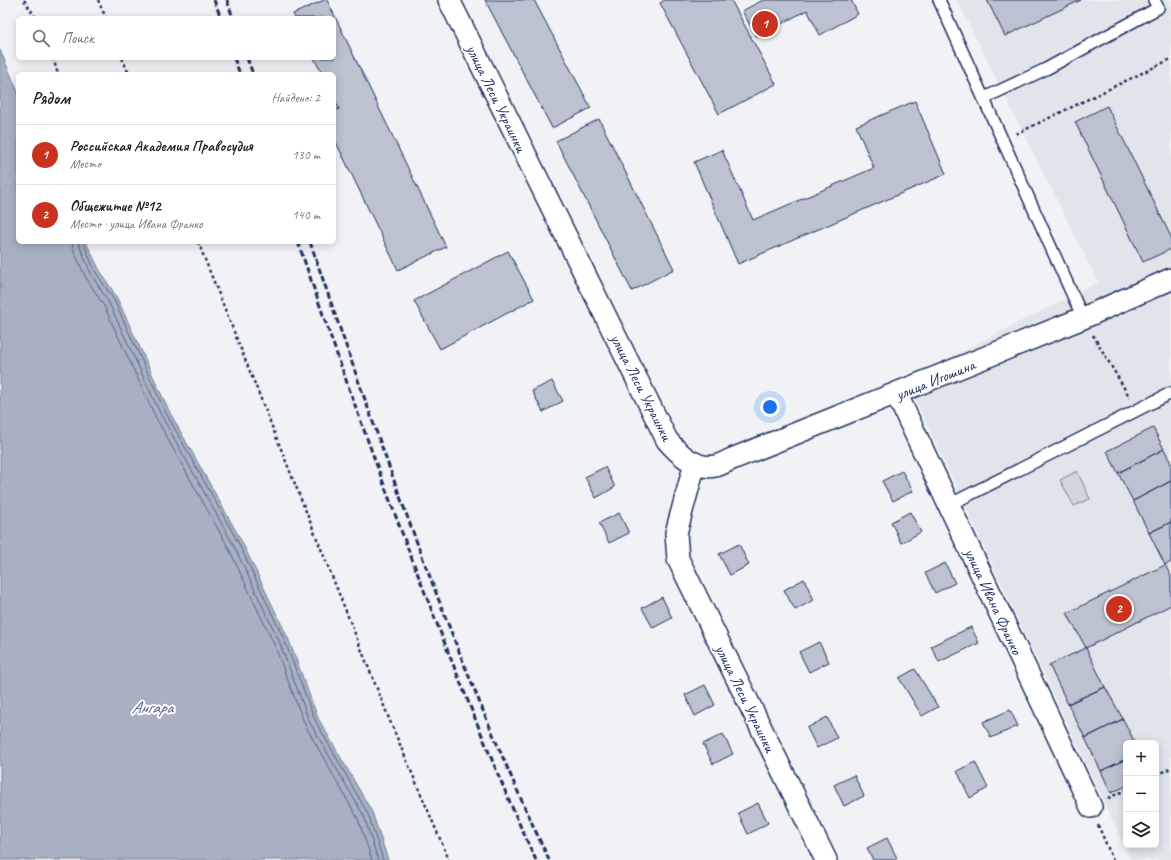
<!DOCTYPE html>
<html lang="ru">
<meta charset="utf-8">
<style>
body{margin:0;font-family:Caveat,sans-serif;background:#f2f2f2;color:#222}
.controls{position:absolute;right:12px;bottom:12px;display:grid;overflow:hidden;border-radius:6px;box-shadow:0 2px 10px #0003}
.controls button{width:36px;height:36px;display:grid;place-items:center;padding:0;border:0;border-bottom:1px solid #e0e0e0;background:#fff;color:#222;font:20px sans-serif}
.you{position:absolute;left:770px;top:407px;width:14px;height:14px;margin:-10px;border:3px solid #fff;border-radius:50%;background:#1a73e8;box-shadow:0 0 0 6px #1a73e833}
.badge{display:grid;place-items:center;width:26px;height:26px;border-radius:50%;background:#c8321e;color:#fff;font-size:13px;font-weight:700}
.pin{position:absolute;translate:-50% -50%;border:2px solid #fff;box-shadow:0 1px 4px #0006}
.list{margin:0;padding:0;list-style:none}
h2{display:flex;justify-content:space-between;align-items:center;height:52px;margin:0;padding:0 16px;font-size:17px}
h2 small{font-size:13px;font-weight:400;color:#767676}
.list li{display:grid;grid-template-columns:26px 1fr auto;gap:12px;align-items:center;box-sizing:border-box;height:60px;padding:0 16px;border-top:1px solid #e0e0e0}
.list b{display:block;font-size:15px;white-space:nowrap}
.list p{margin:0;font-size:13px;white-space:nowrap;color:#767676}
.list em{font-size:13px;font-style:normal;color:#767676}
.icon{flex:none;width:22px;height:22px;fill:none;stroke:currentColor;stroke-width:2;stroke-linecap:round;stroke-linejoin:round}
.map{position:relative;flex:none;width:1171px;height:860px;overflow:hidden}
.search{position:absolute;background:#fff;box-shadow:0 2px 10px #0003;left:16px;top:16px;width:320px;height:44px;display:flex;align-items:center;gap:10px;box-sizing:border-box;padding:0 14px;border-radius:6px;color:#767676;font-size:15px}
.panel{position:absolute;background:#fff;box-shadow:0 2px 10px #0003;left:16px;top:72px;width:320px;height:172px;border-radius:6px}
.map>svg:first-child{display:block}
.built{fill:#e1e4ea;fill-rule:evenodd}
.green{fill:#d2d6df;stroke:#76829e}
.water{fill:#a8b0c2;stroke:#707c9a}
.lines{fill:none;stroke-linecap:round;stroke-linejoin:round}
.shore{stroke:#536386;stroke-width:1}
.building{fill:#bcc2d0;stroke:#1b2f5e}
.lane-casing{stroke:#1b2f5e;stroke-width:14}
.street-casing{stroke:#1b2f5e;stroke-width:24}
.path{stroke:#1b2f5e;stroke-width:2.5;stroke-dasharray:3 3;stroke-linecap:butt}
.lane{stroke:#fff;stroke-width:11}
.street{stroke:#fff;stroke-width:21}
.rail{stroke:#1b2f5e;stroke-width:3;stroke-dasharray:6 3;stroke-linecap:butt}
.labels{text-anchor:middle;stroke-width:4;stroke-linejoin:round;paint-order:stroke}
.street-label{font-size:16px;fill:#1b2f5e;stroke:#fff}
.water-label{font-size:17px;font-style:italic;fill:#4c5c81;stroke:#fff}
</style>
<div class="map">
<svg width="1171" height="860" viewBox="0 0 1171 860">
<rect width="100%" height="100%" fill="#f1f2f5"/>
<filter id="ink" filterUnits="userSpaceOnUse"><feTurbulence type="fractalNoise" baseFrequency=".025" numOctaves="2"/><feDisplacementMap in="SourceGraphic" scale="8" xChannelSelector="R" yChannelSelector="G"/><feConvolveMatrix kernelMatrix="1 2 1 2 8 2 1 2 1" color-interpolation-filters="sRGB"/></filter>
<g filter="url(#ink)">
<path class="built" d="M957,0H1171V860H1131L906,380L1098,282ZM1126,743H1156V845H1126Z"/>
<path class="green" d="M1077,471L1090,499L1074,506L1060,480Z"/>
<path class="water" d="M0,50L18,92V242H86L99,269L117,298L169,411L241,540L288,638L318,718L372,812L388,860H0Z"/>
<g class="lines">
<path class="shore" d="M72,242L73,249L85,276L104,306L156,418L228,547L274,644L305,725L358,819L372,860
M78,242L91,274L109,303L161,415L233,544L279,641L310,723L364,816L378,860
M83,242L95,271L114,300L166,413L238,542L284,639L315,720L368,814L383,860"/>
</g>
<path class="building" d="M324,0H327L446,247L398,270L334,138V111L339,109L334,99V74H322L314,58H334V18H295L293,14Z
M485,0H534L591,108L552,128Z
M665,0H731L776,84L719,114L660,3Z
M763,0H851L858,14L820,35L807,10L757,37L742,11Z
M987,0H1081L1005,36Z
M915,101L946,174L738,264L694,162L722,150L753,220L874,168L856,126Z
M1107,106L1171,237V249L1143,262L1075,122Z
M599,119L674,269L632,291L556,141Z
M508,251L534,299L440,349L414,301Z
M552,381L563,401L543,412L532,391Z
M1153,428L1164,449L1118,473L1107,451Z
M1164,449L1171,463V481L1133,501L1118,473Z
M605,467L615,487L596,498L585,477Z
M902,471L913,491L893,501L882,481Z
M1171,481V522L1149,533L1133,501Z
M910,512L921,532L901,543L891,522Z
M619,513L629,533L609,543L599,523Z
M1171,522V562L1165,565L1149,533Z
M739,544L749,565L730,575L719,554Z
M945,563L955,583L935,593L925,573Z
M1165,565L1171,576V605L1086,648L1067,613Z
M804,579L814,600L795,610L784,590Z
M662,597L672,618L653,628L642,608Z
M971,627L979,643L939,662L931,646Z
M819,642L829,662L809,672L799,652Z
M1086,648L1105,687L1068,704L1049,665Z
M915,669L938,707L922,716L899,678Z
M705,685L715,705L695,716L685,695Z
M1105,687L1123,719L1085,738L1068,704Z
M1010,710L1018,726L991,738L983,722Z
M827,717L837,738L817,748L807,728Z
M1123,719L1135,743H1126V759L1101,771L1085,738Z
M723,734L733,754L713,764L703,744Z
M1126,759V786L1111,793L1101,771Z
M975,762L988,788L970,798L957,771Z
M854,775L864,796L844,806L834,785Z
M758,803L768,823L748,834L738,813Z
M887,838L897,858L894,860H873L867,848Z"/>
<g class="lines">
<g class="lane-casing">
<path id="lane" d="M939,0L1083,318
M984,98L1046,69L1158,8L1154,0
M949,505L1171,393"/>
</g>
<g class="street-casing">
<path id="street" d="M449,0L667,440C678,453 696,470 715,466C721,465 727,461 732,459L1083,318L1171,279
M897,395L1091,807
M695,463L676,533L678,559L826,860"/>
</g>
<path class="path" d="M24,0L36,18
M98,0L106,18
M53,58L58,74
M122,58L129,74
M1016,134L1171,59
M198,242L392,726L449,860
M1093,335L1130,398
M1156,775L1171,768
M1108,798L1126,790
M1098,825L1113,860"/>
<use href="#lane" class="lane"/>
<use href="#street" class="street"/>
<path class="rail" d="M214,0L221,18
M227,0L233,18
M234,58L240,74
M247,58L253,74
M298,242C348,389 401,535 459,679C484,740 508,801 536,860
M310,242C382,450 455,660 549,860"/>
</g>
</g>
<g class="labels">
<g class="street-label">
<text transform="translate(497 98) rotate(64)" y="6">улица Леси Украинки</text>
<text transform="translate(935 379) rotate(-22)" y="6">улица Игошина</text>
<text transform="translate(642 387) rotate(63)" y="6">улица Леси Украинки</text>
<text transform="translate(994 601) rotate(65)" y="6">улица Ивана Франко</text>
<text transform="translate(746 698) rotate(64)" y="6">улица Леси Украинки</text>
</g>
<g class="water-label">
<text x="152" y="713">Ангара</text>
</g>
</g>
</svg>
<div class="controls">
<button>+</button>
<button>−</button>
<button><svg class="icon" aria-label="layers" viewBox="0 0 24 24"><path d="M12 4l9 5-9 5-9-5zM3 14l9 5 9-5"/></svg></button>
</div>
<div class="you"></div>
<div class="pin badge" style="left:765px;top:24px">1</div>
<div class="pin badge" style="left:1119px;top:609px">2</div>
<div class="search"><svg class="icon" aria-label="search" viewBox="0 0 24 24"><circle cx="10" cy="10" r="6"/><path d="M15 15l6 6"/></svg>Поиск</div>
<section class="panel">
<h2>Рядом<small>Найдено: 2</small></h2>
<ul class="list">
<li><span class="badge">1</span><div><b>Российская Академия Правосудия</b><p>Место</p></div><em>130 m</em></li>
<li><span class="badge">2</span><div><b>Общежитие №12</b><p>Место · улица Ивана Франко</p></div><em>140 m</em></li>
</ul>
</section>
</div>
